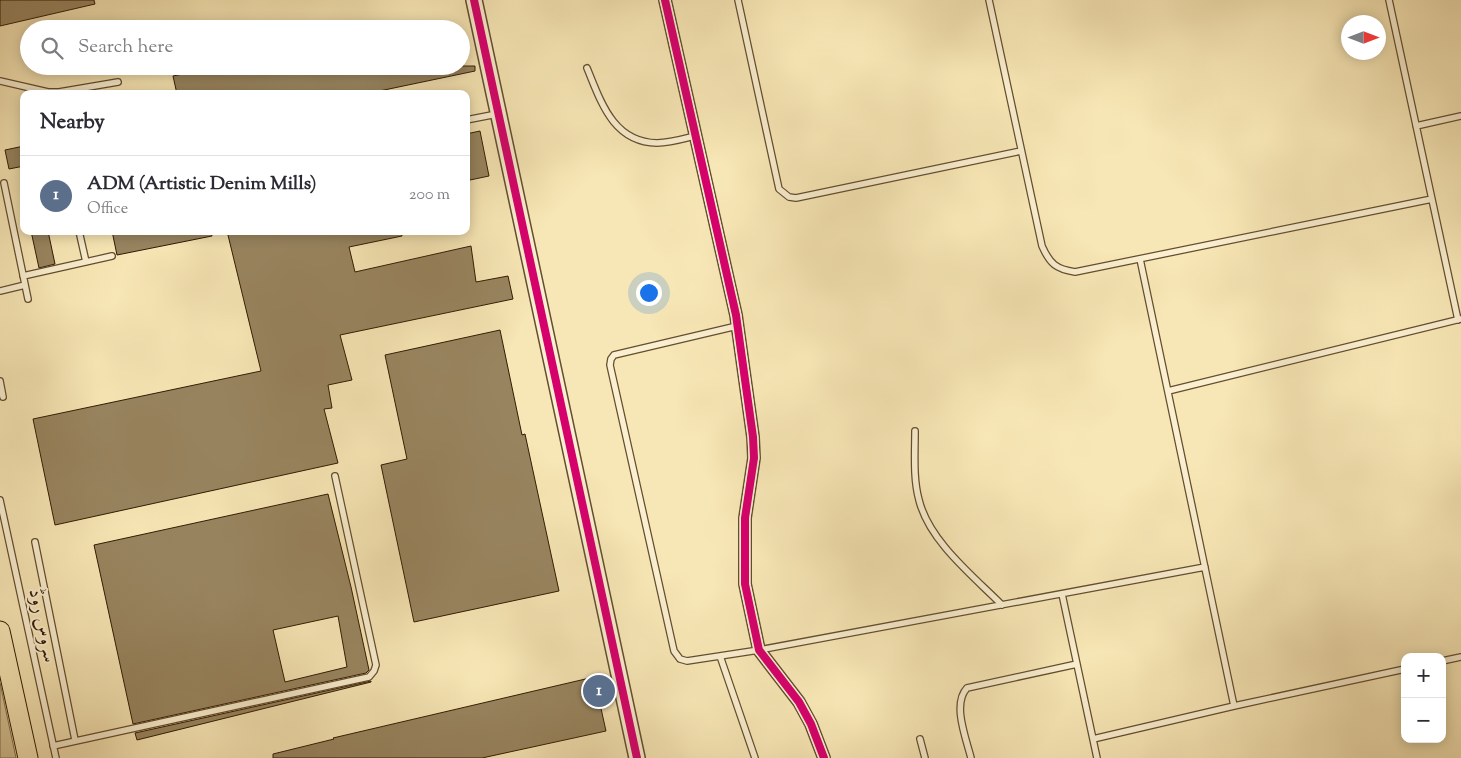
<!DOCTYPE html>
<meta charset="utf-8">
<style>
body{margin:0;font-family:"Sorts Mill Goudy",Amiri,serif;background:#f2f2f3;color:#2b2b33}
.controls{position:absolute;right:15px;bottom:15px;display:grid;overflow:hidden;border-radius:10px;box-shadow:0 2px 12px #0003}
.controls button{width:45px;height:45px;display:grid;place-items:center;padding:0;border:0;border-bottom:1px solid #e1e1e2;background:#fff;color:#2b2b33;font:25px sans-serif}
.compass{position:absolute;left:1341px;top:15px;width:45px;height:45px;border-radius:50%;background:#fff;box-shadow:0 2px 12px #0003;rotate:90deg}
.you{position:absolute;left:648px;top:292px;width:18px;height:18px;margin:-12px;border:4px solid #fff;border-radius:50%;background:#1a73e8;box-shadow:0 0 0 8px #1a73e833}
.badge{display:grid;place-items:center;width:32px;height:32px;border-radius:50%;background:#b45309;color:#fff;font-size:16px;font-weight:700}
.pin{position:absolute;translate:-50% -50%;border:2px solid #fff;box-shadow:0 1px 5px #0006}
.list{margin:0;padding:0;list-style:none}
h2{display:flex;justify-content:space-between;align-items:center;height:65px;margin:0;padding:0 20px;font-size:21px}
h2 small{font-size:16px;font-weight:400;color:#7c7c81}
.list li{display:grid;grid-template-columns:32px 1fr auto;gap:15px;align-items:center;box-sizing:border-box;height:80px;padding:0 20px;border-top:1px solid #e1e1e2}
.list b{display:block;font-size:19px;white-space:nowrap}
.list p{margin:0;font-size:16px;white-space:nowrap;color:#7c7c81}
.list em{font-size:16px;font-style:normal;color:#7c7c81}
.icon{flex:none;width:28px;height:28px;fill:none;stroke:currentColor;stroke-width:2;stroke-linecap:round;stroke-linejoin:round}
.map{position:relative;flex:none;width:1461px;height:758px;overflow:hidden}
.search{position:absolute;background:#fff;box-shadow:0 2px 12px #0003;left:20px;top:20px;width:450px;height:55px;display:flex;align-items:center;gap:12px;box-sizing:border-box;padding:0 18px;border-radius:28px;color:#7c7c81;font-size:19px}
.panel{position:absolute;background:#fff;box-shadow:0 2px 12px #0003;left:20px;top:90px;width:450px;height:145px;border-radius:10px}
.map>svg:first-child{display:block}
.green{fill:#d6c497;stroke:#84704c}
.building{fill:#988560;stroke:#311b02;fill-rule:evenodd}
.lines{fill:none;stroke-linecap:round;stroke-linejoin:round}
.service-casing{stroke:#634e2f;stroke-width:8}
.minor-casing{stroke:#634e2f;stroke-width:14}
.tertiary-casing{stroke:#634e2f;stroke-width:18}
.primary-casing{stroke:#311b02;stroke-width:21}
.service{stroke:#faefd0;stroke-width:5.5}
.minor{stroke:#faefd0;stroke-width:11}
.tertiary{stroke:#faefd0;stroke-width:15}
.primary{stroke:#f8e7b6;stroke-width:19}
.cycleway-casing{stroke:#faefd0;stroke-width:11}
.cycleway{stroke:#d6006c;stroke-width:8}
.labels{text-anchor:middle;stroke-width:4;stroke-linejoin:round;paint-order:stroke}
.street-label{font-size:20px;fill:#311b02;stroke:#faefd0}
</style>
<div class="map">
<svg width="1461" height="758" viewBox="0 0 1461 758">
<rect width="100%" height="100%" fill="#f8e7b6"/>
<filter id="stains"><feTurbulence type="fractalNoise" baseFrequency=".004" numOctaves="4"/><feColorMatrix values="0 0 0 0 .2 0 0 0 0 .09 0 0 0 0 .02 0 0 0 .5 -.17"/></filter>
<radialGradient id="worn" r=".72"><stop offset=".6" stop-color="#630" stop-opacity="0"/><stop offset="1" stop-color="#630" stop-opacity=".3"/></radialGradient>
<path class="green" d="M0,683L16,758H0Z"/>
<path class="building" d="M0,0H94L95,4L0,26Z
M223,66H475V71L365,94H177L173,76Z
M480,131L489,176L470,180L466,163V134Z
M24,146V166L9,169L5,150Z
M31,231H48L55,264L39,268Z
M112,231H211L212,236L117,255Z
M227,231H401L402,236L349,247L355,272L471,246L476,282L508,276L513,299L340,335L352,380L328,385L332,408L324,409L338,463L55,525L33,419L261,371Z
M500,330L522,435L525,434L559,591L414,622L381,465L407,459L385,355Z
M328,494L351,587L369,670L366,673L133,724L94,545ZM338,616L347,667L285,682L273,630Z
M594,677L606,731L482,758H273V754L334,739L333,738Z
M371,681V682L137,740L135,733Z"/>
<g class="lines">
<g class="service-casing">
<path id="service" d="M738,0L779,189L789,197L796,198L1021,151
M989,0L1042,246C1050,264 1056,269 1075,272L1432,199
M1389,0L1458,320
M587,68C601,102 613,142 657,143C670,143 683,139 695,136
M0,81L48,92H59L118,82
M466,120L497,114
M1416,126L1461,116
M4,183L28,299
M79,231L86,262
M1140,259L1234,706
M23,276L112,256
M0,291L25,285
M737,326L614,355L611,359L610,365L674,651L680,659L687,661L759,650L1205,567
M0,381L3,397
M1168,391L1461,319
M915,431C915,454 913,478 919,500C929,541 973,576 1002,605
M0,500L56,758
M35,542L75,740
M1062,594L1097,758
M720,656L755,758
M1442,661L1461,657
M920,739L925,758
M1093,739L1234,706L1405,669
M53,746L369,677L374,671L376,665L335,476
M971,758C966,738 952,704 967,688L1077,664"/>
</g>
<g class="minor-casing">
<path id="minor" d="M665,0L736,315L753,437L754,458L745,518V584L759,650L799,702L811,724L824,758"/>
</g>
<g class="tertiary-casing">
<path id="tertiary" d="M474,0L637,758"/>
</g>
<g class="primary-casing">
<path id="primary" d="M0,631L28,758"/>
</g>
<use href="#service" class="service"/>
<use href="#minor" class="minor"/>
<use href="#tertiary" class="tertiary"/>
<use href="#primary" class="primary"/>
<g class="cycleway-casing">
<path id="cycleway" d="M474,0L637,758
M665,0L736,315L753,437L754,458L745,518V584L759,650L799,702L811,724L824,758"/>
</g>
<use href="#cycleway" class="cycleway"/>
</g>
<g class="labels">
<g class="street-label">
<text transform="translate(44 625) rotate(78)" y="7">سروس روڈ</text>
</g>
</g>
<rect width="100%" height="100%" filter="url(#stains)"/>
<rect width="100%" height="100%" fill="url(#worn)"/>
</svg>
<div class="controls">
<button>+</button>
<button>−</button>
</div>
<svg class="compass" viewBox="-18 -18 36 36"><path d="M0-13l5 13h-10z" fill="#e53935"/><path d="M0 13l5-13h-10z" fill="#7c7c81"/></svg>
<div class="you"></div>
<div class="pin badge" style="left:599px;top:691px;background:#5c6f8a">1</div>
<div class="search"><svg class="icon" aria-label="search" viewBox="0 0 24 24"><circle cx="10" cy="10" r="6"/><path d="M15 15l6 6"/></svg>Search here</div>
<section class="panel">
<h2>Nearby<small></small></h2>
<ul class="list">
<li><span class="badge" style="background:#5c6f8a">1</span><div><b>ADM (Artistic Denim Mills)</b><p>Office</p></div><em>200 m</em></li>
</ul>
</section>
</div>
